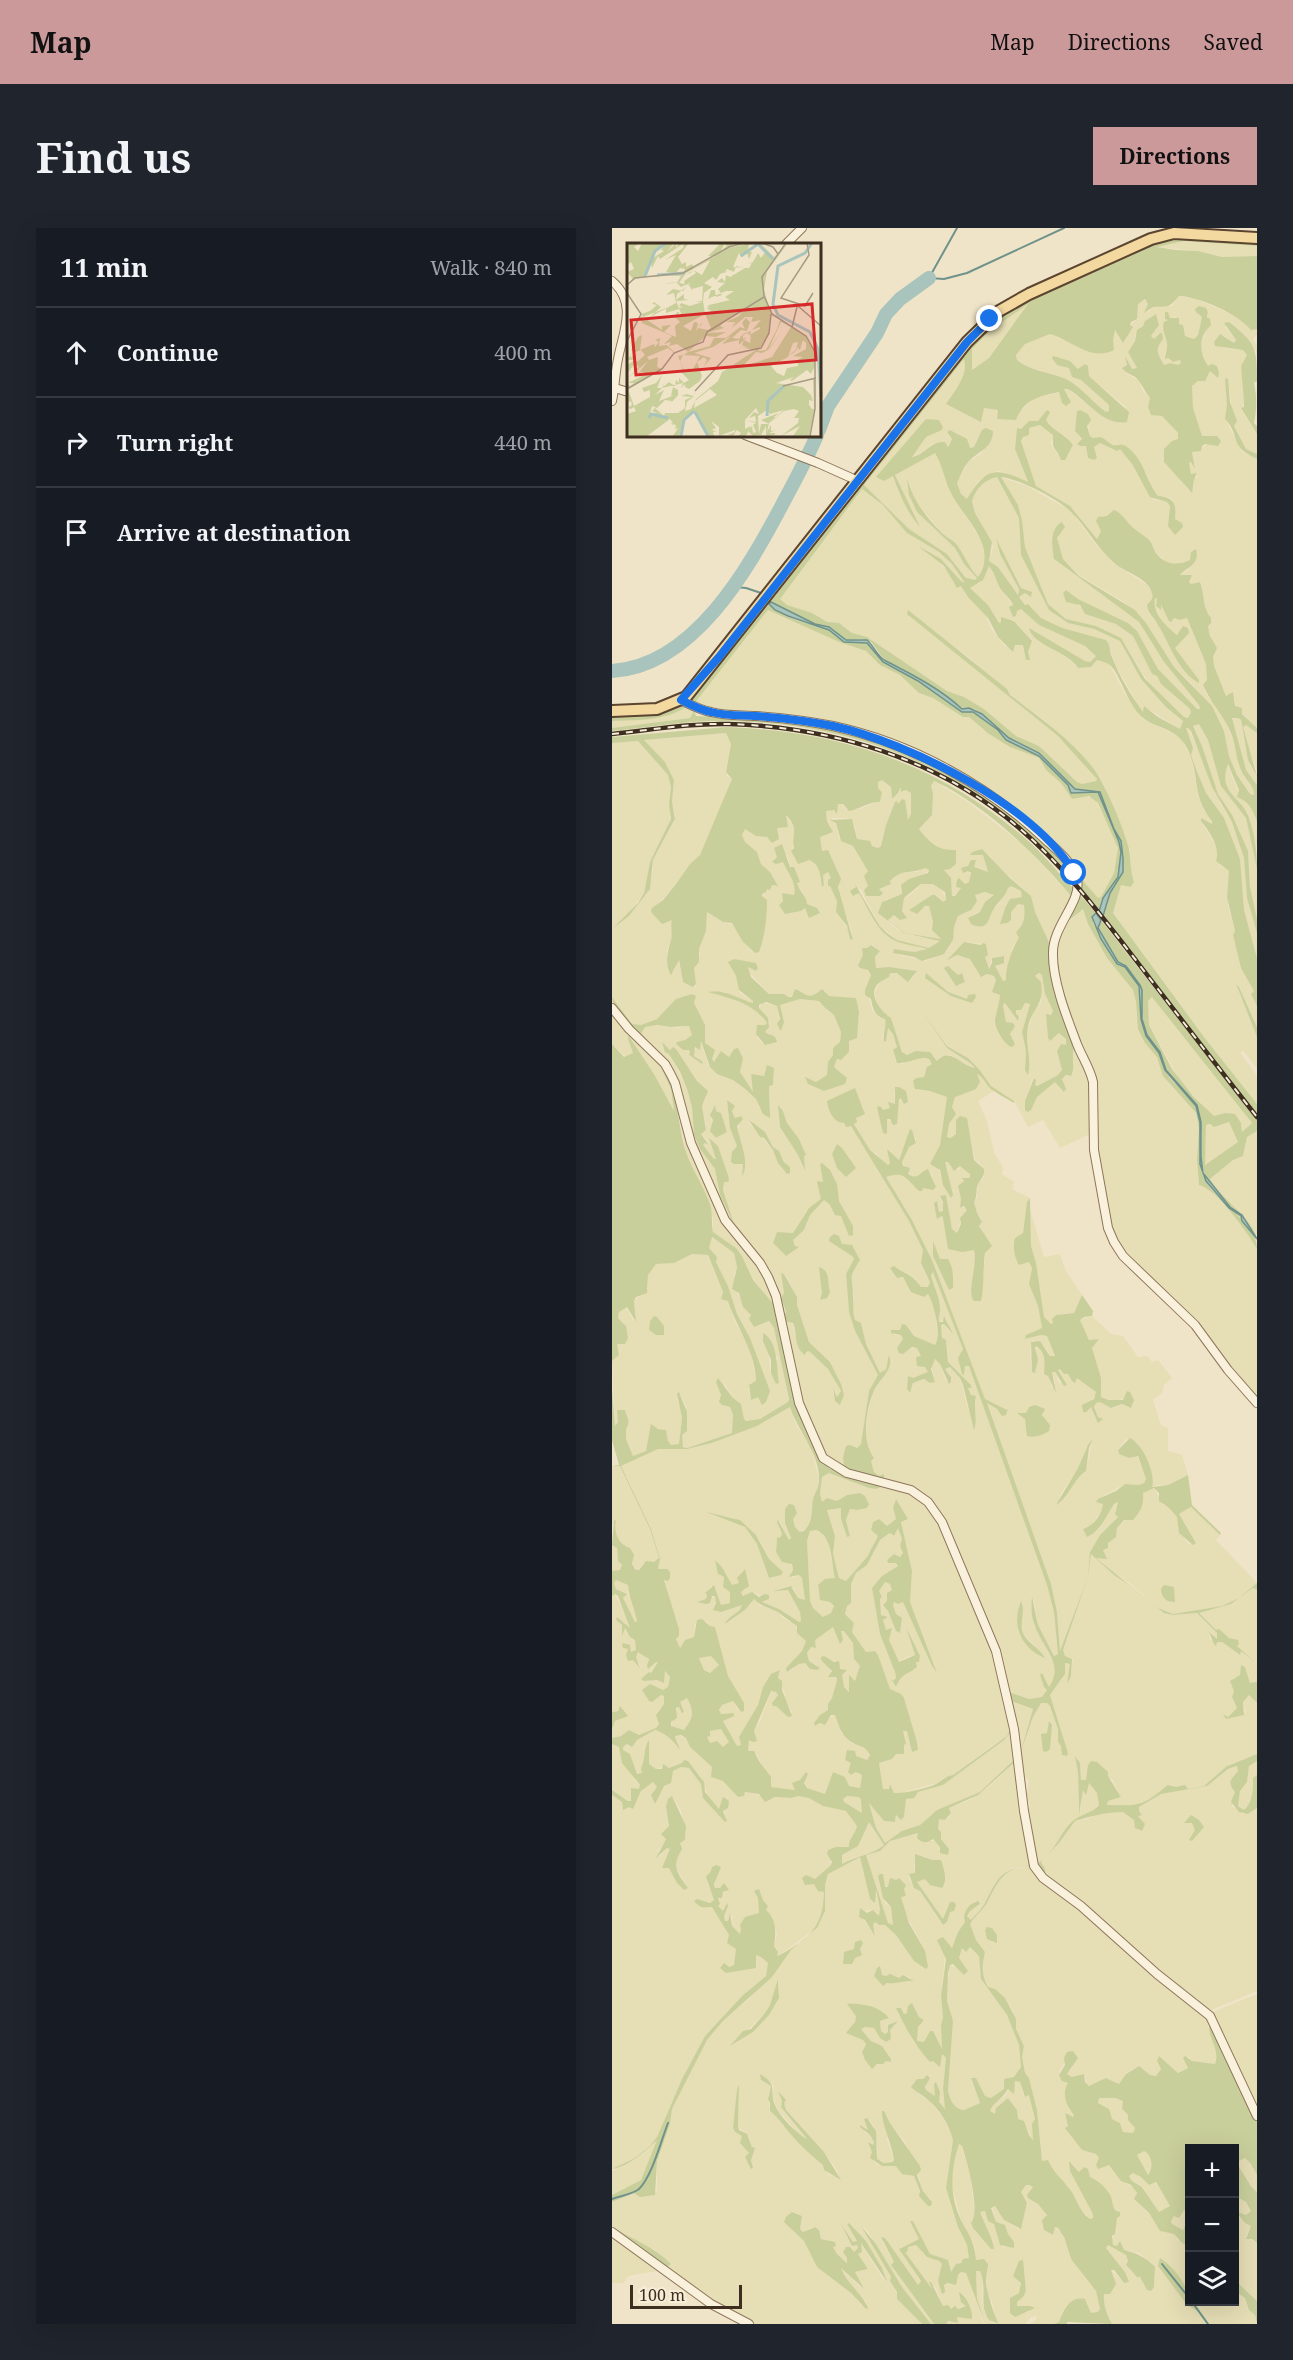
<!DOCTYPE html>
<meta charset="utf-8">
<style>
body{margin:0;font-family:"Noto Serif",serif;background:#20242c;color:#f1f3f6}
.controls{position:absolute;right:18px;bottom:18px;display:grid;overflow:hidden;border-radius:0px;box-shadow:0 6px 24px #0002}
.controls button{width:54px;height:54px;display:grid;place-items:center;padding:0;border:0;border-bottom:2px solid #363941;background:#171b24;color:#f1f3f6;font:30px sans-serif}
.scale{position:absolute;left:18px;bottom:15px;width:112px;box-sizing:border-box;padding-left:6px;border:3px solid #3d2e20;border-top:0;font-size:16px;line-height:21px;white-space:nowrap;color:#3d2e20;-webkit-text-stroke:4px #f7eed8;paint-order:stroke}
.stop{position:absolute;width:18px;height:18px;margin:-14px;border:4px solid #1a73e8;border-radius:50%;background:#fff}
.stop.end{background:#1a73e8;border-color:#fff;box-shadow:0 2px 6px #0008}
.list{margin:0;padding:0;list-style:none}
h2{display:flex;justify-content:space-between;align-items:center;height:78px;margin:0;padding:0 24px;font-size:26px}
h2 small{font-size:20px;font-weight:400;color:#9ea1a6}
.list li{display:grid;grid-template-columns:39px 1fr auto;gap:18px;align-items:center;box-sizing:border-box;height:90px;padding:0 24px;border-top:2px solid #363941}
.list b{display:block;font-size:22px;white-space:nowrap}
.list em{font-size:20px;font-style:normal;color:#9ea1a6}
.icon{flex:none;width:33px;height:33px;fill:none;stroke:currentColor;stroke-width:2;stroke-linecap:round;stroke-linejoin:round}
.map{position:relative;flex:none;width:645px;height:2096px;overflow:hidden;border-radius:0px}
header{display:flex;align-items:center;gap:36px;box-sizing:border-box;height:84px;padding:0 30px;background:#cc999b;color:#111}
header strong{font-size:28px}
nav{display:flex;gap:33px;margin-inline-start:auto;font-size:21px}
.intro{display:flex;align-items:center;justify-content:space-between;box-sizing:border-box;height:144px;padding:0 36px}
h1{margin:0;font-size:42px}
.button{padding:15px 27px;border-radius:0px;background:#cc999b;color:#111;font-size:21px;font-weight:700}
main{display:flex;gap:36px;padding:0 36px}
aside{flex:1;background:#171b24;border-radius:0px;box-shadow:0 6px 24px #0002}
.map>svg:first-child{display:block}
.farmland{fill:#e6deb5;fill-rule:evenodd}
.green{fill:#c9cf9b;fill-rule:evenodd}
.water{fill:#a9c4bc;stroke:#6f938a;stroke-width:1.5}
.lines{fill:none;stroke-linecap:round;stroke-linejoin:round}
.stream{stroke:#6f938a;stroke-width:2}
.river{stroke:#a9c4bc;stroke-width:14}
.minor-casing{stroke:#8d765c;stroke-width:10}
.major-casing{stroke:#5b4430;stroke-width:14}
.minor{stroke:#faf1dc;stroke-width:8}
.major{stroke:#f3d9a0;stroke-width:10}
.rail-casing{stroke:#3d2e20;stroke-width:4.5}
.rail{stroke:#f7eed8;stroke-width:2;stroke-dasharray:7;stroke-linecap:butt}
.route{stroke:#1a73e8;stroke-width:8}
.inset-river{fill:none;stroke:#a9c4bc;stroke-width:3}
.inset-road{fill:none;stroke:#a89b85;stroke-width:1.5}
.view{fill:#d62828;fill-opacity:0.15;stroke:#d62828;stroke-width:3}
.inset-edge{fill:none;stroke:#3d2e20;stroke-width:3}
</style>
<header>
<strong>Map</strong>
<nav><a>Map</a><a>Directions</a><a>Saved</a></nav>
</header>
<div class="intro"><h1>Find us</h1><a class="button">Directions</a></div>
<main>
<aside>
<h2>11 min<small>Walk · 840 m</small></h2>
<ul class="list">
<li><svg class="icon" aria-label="ahead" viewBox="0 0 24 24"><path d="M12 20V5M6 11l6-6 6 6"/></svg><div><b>Continue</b></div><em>400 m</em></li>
<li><svg class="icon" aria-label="right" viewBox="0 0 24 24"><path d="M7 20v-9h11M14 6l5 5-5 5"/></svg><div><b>Turn right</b></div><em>440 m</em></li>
<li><svg class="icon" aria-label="arrive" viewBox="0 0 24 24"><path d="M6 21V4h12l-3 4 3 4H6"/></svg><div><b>Arrive at destination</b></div></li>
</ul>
</aside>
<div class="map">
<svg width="645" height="2096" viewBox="0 0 645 2096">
<rect width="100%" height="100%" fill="#f0e4c8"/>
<path class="farmland" d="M572,13L645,18V28L610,29L586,23L544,19Z
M567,68L585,71L616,85L645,101V107L641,111L645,118V125L633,107L617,94L613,99L624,112L622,115L611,107V120L631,122L635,127L629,138L632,175L630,183L645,206V226L634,221L622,198L617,158L615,194L630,224L645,231V500L623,478V471L615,468L609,458L602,438L601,429L603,425L596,398L590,358L588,354L579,356L567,347L576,342L578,332L565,336L555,335L543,323L540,314L495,288H490L489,303L485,311L458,278L424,258L409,213L417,200L428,197L438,203L441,207L439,215L441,220L447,227H456L461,217L454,208L443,203L434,192L429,189L426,193H421L409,201L405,200L403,221L416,255L388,243L382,244L366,253L355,272L349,266L345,255L356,234L369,226L381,210L368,206L362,219L357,220L348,207L338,202L335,205L340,211L335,219L320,216L310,225L299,229L314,209L330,202L331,199L327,192L281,248L286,264L306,296L283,247L323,224L330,237L339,265L370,314L373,332L366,349L355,336L344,316L331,306L316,288L307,280L298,261L297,267L305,284L343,320L352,336L365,350L363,352H356L335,326L297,301L252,257L353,130L354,137L350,152L334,176L368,193L371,180L387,182L385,190L404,192L408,183L426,168L434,165L437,167L447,164L450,175L458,170L452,161H456L482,182L509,196L514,179L477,148L476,138L473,136L467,141L461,136L454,138L457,140L460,149L469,152L497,177V183L494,184L450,149L416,139L405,132L404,127L413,116L438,106L476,124L501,122V112L503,102L511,115L521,99L518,97L525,91V76L528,73L536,72L535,85L541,79L560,78ZM587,78L594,80L596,84L595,101L588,119L594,136L605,150L598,143L595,149L585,153L580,158L581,180L590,208L605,209L587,222L580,224L583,239L580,234L577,235V239L579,246H585V249L582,252V258L577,263L556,236L555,219L566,211V206L550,188L545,187L536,180L538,170L531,163L526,152L515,146L514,136L520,142L525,140L516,124L523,113V108L528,100L541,87L545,88L547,97L539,108L542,111L547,105L549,114L545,117V122L552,137L558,135L566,138L569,135L568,132L561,134L552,128L556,117L550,100L557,90L564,89L573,108L582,111L586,107L590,89ZM465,184L476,195L478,208L481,210L489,209L502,217H512L536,248L538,256L546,268L557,269L561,272L564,282L563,291L556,298L558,278L555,274L542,272L527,250L520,236L508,220L505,223L488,215L482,219L485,230L481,232L476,230L474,218L463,203Z
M417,75L377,130L360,142V121L379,102Z
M385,249L407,290L409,327L437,382L456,395L482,401L508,413L529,451L554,479L571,493L568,501L533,479L531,485L504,438L494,412L449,400L429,390L416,376L414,377L407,369L413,365L418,368L421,367L409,360L384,310L388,326L407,361L406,367L386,339L377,333L381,319L380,314L363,285L360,272L365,260L374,252Z
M388,249L415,258L459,283L484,317L501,335L535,357L541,366L537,386L546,397L568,435L583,453V447L563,420L571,410L553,399L542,377L543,371L545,370L544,378L547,382L548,376L558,393L562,390L568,392L575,390L594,436L595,452L591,458L594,466L609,484L623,516L627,536L640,557L642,567L638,566L625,547L617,528L612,503L601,481L578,454L562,439L528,387L509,372L467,347L451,331L445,310L448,304L452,302V296L442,302L444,333L527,394L552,434L587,477L588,482H585L546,441L525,403L516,395L466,371L454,362L451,365L454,374L464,375L477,387L504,396L521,408L540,446L545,448L549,456L577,480L579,484L576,490L572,489L538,457L509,410L484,398L454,391L436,376L413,319L410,292L406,277Z
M250,261L271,277L301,309L327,324L340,336L355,356L349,353L329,331L324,332L337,344L341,355L350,358L356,369L372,384L380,402L392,417L401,423L403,417H411L414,431L420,413L402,392L389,390V394L387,396L376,377L358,360V358L367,356L370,352L377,338L382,344L387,359L405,383L409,380L427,397L473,418L484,427L478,434L473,433L421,403L420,407L459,433L466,440L479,439L485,432L497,436L512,464L530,490L569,510L580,532L586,569L592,583L600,593V596L592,592L589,593L605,620L607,637L617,643L616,677L623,703L621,707L629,740L639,756L642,763L639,766L645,778V799L627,759L624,757L645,809V840L631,823L628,824L645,848V876L592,809L501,685L509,657L519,659L522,654L519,648L518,622L500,575L479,539L433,493L398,467L394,461L355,428L295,385L446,508L480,543L485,551L484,553L470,556L465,554L427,518L404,508L372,481L352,469L335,463L255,409L240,405L230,397L215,394L200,385L175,377L167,371Z
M156,382L227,414L254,423L268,437L288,447L307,465L321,470L351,489H357L377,506L398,519L427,530L431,538L449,555L460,571L473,568L483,571L505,615L506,623L502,645L489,669L486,671L472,654L469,642L460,637L367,558L258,507L112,485L82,476Z
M74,479L82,483L78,490L0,500V493L44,490L62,485Z
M623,489L629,492L632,513L637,532L645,548V557L634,542L631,534L620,493Z
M584,495L587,496L596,512L609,558L634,590L645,640V691L639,670L636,623L603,559L590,518L581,498Z
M634,497L645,505V543L635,517L631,499Z
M576,499L609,577L620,594L632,630L635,670L645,705V730L632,682L628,631L612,590L594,565L584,541L579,527V514L574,504V500Z
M114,505L119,516L114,540L115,548L120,550L113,571L88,627L78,636L64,656L47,675L61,691L60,710L55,722L56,742L62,743L66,731L71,753L84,759L82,740L88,728L87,721L94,703L95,684L111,694L122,697L131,714L140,724L151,712L153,692L151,664L159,657L166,658L158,644L149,636L145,624L133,614L130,607L133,601L155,609L160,614L165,600L173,587L180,595L183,606L180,625L183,632H197L202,635L207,641L210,659L212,657L211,647L215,644L220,650L218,658L225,673L224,684L241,708L227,664V655L210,623L208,609L219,598L215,593L214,583L220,581L225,585L226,576H230L235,582L248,581L264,574L270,564L266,560V554L270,552L279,559L280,571L286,565L289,559L291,565L294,562L299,565V586L296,593L292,577L289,572L287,576L282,577L274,597L269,618L266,620L245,611L243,599L235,590H220L221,594L224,595L227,611L241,618L256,643L252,648L257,658L252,662L268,664L267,661L279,656L278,653L291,643L305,644L313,640L317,643L288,660L290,666L273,672L268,677V682L279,697L288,703L298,707L329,712L318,720L285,712L267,697L249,662L244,659L241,661L242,668L247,665L264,696L271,703L287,714L315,721L302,724L285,721L286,727L314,733L334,724L341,712L342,699L346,688L356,684L363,667L373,664L383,667L373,674L368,684L361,686L367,699L372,697L376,693L381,681L386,677L396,660L398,658L409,663L411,669L402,670L393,680L388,695L406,676L412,677L413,690L408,700L404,704L407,710L400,720L397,738L394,743V752L391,753L388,750L383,738L389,735V728L380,730L377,741L375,738L373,728L376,727L374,716L352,714L337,729L345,727L358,731L372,749L374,746L382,748L384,752L380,764L388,767L386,782L382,793L386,800L401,812L398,806L401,801L397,795L394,794L391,777L393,775L406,793L408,788L404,786V782H409L413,775L418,776L410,804L414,823L413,842L417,843L416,801L423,781L429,774V754L423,749L427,745L430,746L433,766L441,783L439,787L434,786L436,810H442L447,805L454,811V817H449L446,823L450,842L446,847L424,858L422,857V850L420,852L413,873L419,882L423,872L433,860L444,854L446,858L450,855L451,848H459L461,844L460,827L463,818L477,846L478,906L448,920L431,892L416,899L402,873L379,858L367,841L356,830L335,817L309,783L335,820L358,835L362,841L338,827L329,829L325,833L322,828L312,823L292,827L276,788L264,776L263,764L268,754L278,745L281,744L300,751L305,743L277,739L264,740L263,729L268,723L260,717L255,720H250L251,727L246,737L255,742L259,747L254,759L260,782L267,790L273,791L274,796L270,808L272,814L276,800L281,806L285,819L281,822L284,833L290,836L300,831H317L321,836L312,849L304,850L305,862L318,863L335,869L328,917L318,936L326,940L330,953L340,963L332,935L334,933L336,934L339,940L346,942L348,938H351L358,946V950H350L352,953L346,962L350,971L348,980L355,979V982L350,987L345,1005L340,1001L334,967L328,969L332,979L329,985L326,981L325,973L326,991L330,988L331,990L336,1017L340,1021L362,1022L364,1042L361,1055L362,1073L369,1072L374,1021V1011L367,998L370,994L368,989L365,985L362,974L365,970L366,956L372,949V941L367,934L363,932L355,894L344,896V906L341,909L339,910L335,908L337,896L344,886L340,879L343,868L352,864L365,846L370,848L375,857L382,863L366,873L375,893L382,924L391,940L390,946L402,954L400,961L418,970L415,974L411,1005L403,1010L401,1016L408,1037L417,1034L420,1040L417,1056L426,1078L430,1100L414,1107V1111L429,1107L435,1108L443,1129L438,1128L434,1120L421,1112L418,1119L419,1140L425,1136L424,1118L430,1124L440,1160L443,1155L440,1144H443L447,1155L453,1153L445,1141H449L452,1146H456L460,1153L465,1149L484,1164V1168L478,1173L484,1191L490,1189L486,1190L482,1179L484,1175L487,1173L502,1180L510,1176L517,1180L513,1170L504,1173L489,1169L485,1138L480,1120L487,1111L477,1112L468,1092L480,1088L499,1106L511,1108L526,1129L535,1128L540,1134L546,1132L560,1150L552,1157L550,1165L541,1172L549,1197L556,1200V1223L570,1227L576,1247L556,1257H545L539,1260L532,1228L525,1214L514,1211L506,1221L507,1226L517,1230L525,1228L534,1251L532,1255L527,1257L513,1256L491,1268L489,1274L492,1276L490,1283L477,1299L475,1308L482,1305L490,1296L502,1276L506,1274L503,1283L506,1289L488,1307L478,1324L476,1349L448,1424L445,1384L439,1356L375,1175L389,1184L390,1181L373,1172L320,1032L300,992L274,949L284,946L292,948L307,963H310L311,959L318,962L322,953L319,945L301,949L296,946L290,934L297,918L304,915V910L301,907L296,908L286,933L277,922L278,935L276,937L271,936L265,926L258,922L242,895L244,890L252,882L243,861L215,874L216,878L234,899L239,897L297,993L311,1022L309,1035L318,1054L317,1059H309L303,1050L287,1041L288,1049L294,1052L299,1064L316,1065L318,1069L323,1082L326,1114L323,1117L316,1116L310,1111L302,1108L297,1101L285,1102L282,1107H289L292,1111L285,1120H305L308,1124L316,1145L301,1150L296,1148L295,1162L300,1161L301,1155L322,1149L319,1136L323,1131L328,1136L334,1153L338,1146L332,1141L334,1139H338L348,1150L356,1181L360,1188L364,1189L362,1184L364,1169L359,1167L356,1159L359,1157L336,1134L335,1116L330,1110L328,1097L332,1096L338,1105L335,1091L327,1094L328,1076L324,1068L319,1047L321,1043L351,1121L349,1125L352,1147L353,1138H357L384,1208L435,1357L442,1384L446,1426L442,1428L426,1397L422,1372L419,1379L422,1398L442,1434L444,1447L437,1460L430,1446V1455L435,1462L431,1469L417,1471L397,1464L389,1434L317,1271L306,1263L272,1252L262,1244L259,1233L261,1229L257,1222L254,1206L255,1190L261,1165L276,1142V1132L274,1141L268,1145L254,1116L249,1095L243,1093L240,1081L242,1069L238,1052L242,1039L248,1032L230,1016L227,1008L218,1013L240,1028L242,1032L234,1046L237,1084L243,1103L266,1147L257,1163L249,1217L233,1226L231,1232L232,1241L215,1230L190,1176L172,1093L180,1095L184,1108L194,1124L197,1123L216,1141L229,1163L225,1169L224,1164L220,1162L223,1172L226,1175H230V1173L229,1156L218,1134L197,1114L184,1077L185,1069L173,1046L169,1045L172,1065L171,1075L175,1086L171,1089L166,1068L123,999L111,962L112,954L116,947L109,927L106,918L98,911L104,931H102L91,917L92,915L97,917L96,913L89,906L94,897L91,885L90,878L94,870L93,859L88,857L74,837L53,817L75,861L80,879L82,907L88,921L103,941L108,967L121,996L114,988L97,953L52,831L29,806L33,799L42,797L65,800L77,798L80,807L73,812L65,814L64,816L71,822H77L76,827L87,831L82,828V824L88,812L96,836L105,846L121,852L144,871L148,881L158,889L157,857H161L162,843L154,840L152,848L147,847L143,864H141L129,848L128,840L131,830L122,821L117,829L106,828L102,835L100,831L102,822L93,815V797L83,779L80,766L74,768L45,791L29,797H21L0,769V701L17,688L36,664L41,643V632L62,595L63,587L60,574L62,552L53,534L31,512ZM175,627L185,658L190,663L195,676L204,680L196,686L193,680L189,683L178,685L169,674L171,673V665L182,667L184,663L179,646L171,634L162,630ZM126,732L144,735L146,740L144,743L136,739L138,745L157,766H172L176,769L191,765L197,769L212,763L217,768L244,770L247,790L236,816L223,835L222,839L231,846L233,856L212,863L196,856L194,850L204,854L215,847L216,837L228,814L229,804L222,787L215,783L207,773L188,771L168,777L169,803L165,778L151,775L147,780L158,795L152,803L157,807L150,815L145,809L155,795L148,786L139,779L118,770L97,764L101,763L112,765L141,776V773L128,765L124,748L118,738ZM332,740L342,743L346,747L350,745L353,754L345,758ZM282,864L296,874L289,870L280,894L275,891V897L271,905L267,884L278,880L277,875L283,876ZM115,873L120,878L122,887L127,895L126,904L133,932L134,940L130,945L131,936H122V921L125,918L118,900ZM167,879L171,883L175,895L190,917L192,943L186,927L168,899ZM101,881L109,885L111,895L109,908L104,910L99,890ZM138,891L161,919L167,923L175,938V946L168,938L161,922L136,894ZM225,916L242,942L235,948L225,940L220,926ZM210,935L218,942L223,952L227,973L241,1002L237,1008L233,992L212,972L198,987L192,1002L183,1009L181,1012L183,1018L174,1028L161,1015L165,1004L181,1005L194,984L207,974L209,971L206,953L211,955L208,936ZM321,1015L328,1031L338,1034L341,1046L340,1060L337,1061L321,1028ZM417,1179L430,1184L432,1190L437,1195L414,1194L413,1191L406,1185H414ZM480,1214L474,1243L467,1247L449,1274L448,1267L466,1240L474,1220ZM411,1374L409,1393L411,1405L433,1430L412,1415L406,1403L407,1377Z
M26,513L56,547L59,559L58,596L38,634L32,665L15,688L0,700V515Z
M615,535L627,566L642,581L645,593V620L635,585L615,560L613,550Z
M322,553L356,574L414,619L460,669L442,703L438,718L423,684L419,668L383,635L377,627H371L376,644L373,645L357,636L356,643L360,649L357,654L353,656L347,650L346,658L349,660L342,668H340L339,650L332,642L344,636V623H333L323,619L307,601L314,594L319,579L321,565L319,558Z
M310,656H321L330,662L334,672L331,675L324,667L297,682L317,678L323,705L329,711L293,705L276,691L282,687L295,690L290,683L292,670L297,668Z
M471,681L476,696L495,730L521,762L524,774L525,791L533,815L542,823L555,853L584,885L587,900L585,931L587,957L596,960L624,989L645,1021V1171L587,1097L515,1028L501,1006L484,924L483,854L468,819L449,756L445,731L444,719L450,700Z
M541,768L640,895L634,901L630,904V899L613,885L602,889L567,851L537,797L536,773Z
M0,785L17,804L16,811L22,825L14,829L0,816Z
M18,805L56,844L108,987L143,1031L159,1062L164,1079L141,1052L130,1028L124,1020L101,1004V991L97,976L74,924L63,870L53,843L49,838L59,861L62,884L42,846L18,810Z
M617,894L626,914L593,937L594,897H608Z
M645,903V1007L632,988L608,966L598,951L621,932L631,928L635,909Z
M418,982L432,1029L448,1026L453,1041L470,1067L462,1085L448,1086L439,1097L432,1089L429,1075L424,1035L419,1018Z
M99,1009L122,1025L125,1038L122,1047L125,1063L133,1081L137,1083L142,1099L157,1093L162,1100L170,1129L177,1174L148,1191L134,1193L132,1192L129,1176L121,1170L113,1156L108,1162L110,1177L118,1179L121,1187V1205L74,1220L69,1216L74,1178L69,1167L65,1170L70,1190L67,1216L59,1217L56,1214L54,1202L43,1200L34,1223L21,1228L14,1211V1185L6,1186V1194L3,1198L0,1133L2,1132L4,1115H8L12,1095L6,1090L7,1084L14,1079L21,1092L24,1093L22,1073L36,1061V1047L43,1036L62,1035L80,1026L95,1027L111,1064L109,1071L116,1072L123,1094L138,1120L144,1153L136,1160L139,1172L144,1169H154L155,1161L138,1110L125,1086L116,1058L104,1034L105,1029L97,1020ZM155,1107L166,1131L163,1134L166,1152L164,1155L158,1142Z
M178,1179L184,1197L199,1220L207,1251L196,1299L189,1304L183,1299L181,1291L185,1285L173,1284V1295L179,1310L177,1313L167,1292V1301L170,1306V1309L164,1313V1324L179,1336L181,1342L178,1346L180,1350L188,1347L190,1350L193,1372L186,1370L182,1360L176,1358L162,1362L176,1361L188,1384L189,1393L187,1395L167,1381L150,1374L157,1371L143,1365L132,1368L129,1364L134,1361L130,1341L127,1355L120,1357L110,1339L103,1333L108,1348H112L111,1359L118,1364V1375L109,1377L103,1360L99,1358L93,1366L95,1367L94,1371L86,1374L103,1368L104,1375L102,1377L126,1379L129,1376L131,1378L125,1385L115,1391L117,1394L133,1382L142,1371L147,1377L167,1384L170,1389L185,1398L184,1401L194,1413L190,1423L174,1440L178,1443L189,1435H192L198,1441L206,1438L197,1433L195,1425L199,1419L204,1420L203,1412L206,1408L218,1400L221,1399L224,1407L232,1402L241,1415L242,1432L248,1438L245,1451L243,1453L237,1450L238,1464L232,1459L226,1434L209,1429V1432L217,1439L221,1449L225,1452L220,1470L216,1476L217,1482L208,1487L202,1495L206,1497L223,1487L229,1505L241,1516L253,1519L258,1526L255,1532L244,1528L239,1535L244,1544L250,1547L248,1560L237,1558L233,1549L221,1544L213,1566L195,1560L192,1552L185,1554L184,1562L159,1559L145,1526L136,1523L137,1512L149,1491L159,1463L164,1464L166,1468L162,1471L164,1478L176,1489L180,1484L173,1472V1466L166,1450L168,1443L151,1459L146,1477L134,1498L129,1518H125L111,1493L118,1485L109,1486L107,1483L110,1477L121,1473L125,1481L129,1484L132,1483L127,1468L116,1448L103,1399L98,1398L95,1393L83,1395L82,1409L73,1413L67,1420L65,1417L64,1392L52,1351L55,1341H46L48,1331L39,1301L9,1238L46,1221H75L100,1215L145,1198ZM99,1286L123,1290L138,1301L148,1312L157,1331L164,1337L157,1350L145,1316L133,1299Z
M0,1238H8L16,1251L38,1301L47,1331L42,1334L31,1335L27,1342L21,1338L20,1331L8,1314L2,1301L3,1297L0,1296Z
M217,1245L257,1260L264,1261L271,1258L288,1261L306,1270L319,1282L331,1303L356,1369L379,1419L399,1501L395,1509L399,1503L401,1515L402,1532L379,1556L368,1564L325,1582L308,1597L290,1604L273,1616L264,1600L257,1575L272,1593L283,1594L285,1587L289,1592L292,1589L294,1570H302L306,1564L331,1557L395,1509L381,1517L341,1547L331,1550L325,1555L285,1566L282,1565L278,1556L277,1561H271L267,1535L280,1531L284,1526H292V1517L294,1516L291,1503H295L300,1524L306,1522L305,1514L292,1470L289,1466L278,1462L266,1427L263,1423L254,1424L240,1404L242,1395L233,1386L235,1377L239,1375V1356L244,1345L255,1337L268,1312L279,1305V1307L282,1308L286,1299L290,1311L288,1318L291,1325L288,1329L282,1326L275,1332L276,1335H284L287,1338L270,1348L260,1360L268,1406L283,1444L284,1450L280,1455L284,1459L288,1449L295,1444L304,1441L305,1439L304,1434L307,1433L308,1428L295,1401L303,1427L297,1428L286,1434L284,1430L277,1412L280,1400L274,1402L271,1392L276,1389L269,1387L268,1371L270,1369L267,1363L273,1354L278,1356L280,1362L275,1365V1373L271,1377L276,1383L284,1403L288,1405L290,1390L284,1386L281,1377L282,1374L286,1376L291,1374L320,1438L324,1442L298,1374L300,1343L289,1294L296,1291L284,1271L281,1280L284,1291L275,1298L267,1291L261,1294L259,1302L266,1308L255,1329L234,1353L227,1350L221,1326L223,1308L215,1281L229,1280V1291L235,1309L238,1307L234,1292L238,1281L245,1282L254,1280L257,1276L253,1268L248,1265L235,1267L225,1273L215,1270L210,1275L208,1266L210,1249Z
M542,1260L551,1277L556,1279L565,1289L571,1309L577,1316L584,1315L567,1286L580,1279L608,1307L604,1312L645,1355L627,1370L610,1378L561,1386L546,1380L520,1357L487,1334L483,1329L489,1330L493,1327L491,1322L496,1320V1315L504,1309L505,1300L513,1292H521L527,1285L531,1274V1264Z
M201,1302L209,1304L216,1314L223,1351L206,1357L207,1367L212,1373L218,1374L222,1378L219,1385L211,1389L201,1380L198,1373L195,1313L198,1303Z
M0,1317L5,1320L6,1333L10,1337V1341L4,1343H0Z
M478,1325L502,1347L517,1357L551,1384L561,1387L585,1385L605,1405V1411L599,1405L597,1406L598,1412L610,1414L627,1427L628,1422L645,1435V1454L641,1456L638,1455L633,1439L630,1440L627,1449L621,1450L622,1463L620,1469L625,1480L614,1491L634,1484L631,1474L635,1468L637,1467L640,1469L645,1475V1526L618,1536L592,1558L576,1561L570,1558L563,1559L558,1557L527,1578H495L496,1573L509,1569L500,1551L476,1543L474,1553L469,1552L468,1536L464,1529L466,1544V1581L468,1585L471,1562L477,1555L485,1565L487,1576L475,1587L462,1592L438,1625L424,1636L414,1585L418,1578L415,1568L417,1553L409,1543L407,1529L421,1489L429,1475H435L438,1478L445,1496L452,1528L456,1525L438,1467L450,1451L452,1435L458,1436L459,1448L461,1431L453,1428L451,1422L476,1349Z
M4,1352L16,1357V1366L26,1387L25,1394H23L12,1374L11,1370L14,1365L4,1361L2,1355Z
M642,1360L645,1362V1434L625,1418L620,1411L604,1403L586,1385L619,1376Z
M3,1366L18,1395V1401L10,1393L4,1392L10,1397V1408L11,1400L13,1401L18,1409L23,1412L24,1422L22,1424H19L18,1417L11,1415L16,1421V1426L25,1437L29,1438L24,1430L26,1424L34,1427L37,1434H46L32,1453L45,1452L52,1455L53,1443L58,1449L56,1460L49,1462L39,1456L33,1467L37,1473H40L49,1467L52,1468V1476L45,1484L47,1496L44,1500L27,1507L17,1502L9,1508L0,1510V1501L3,1493L12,1488L9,1481L0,1484V1368Z
M99,1428L107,1437L98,1445L92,1442L87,1429Z
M75,1470L81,1480L79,1493L72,1502L59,1498L68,1473Z
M399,1473L421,1481L407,1526Z
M109,1501L118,1514L111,1520L98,1515L94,1509L97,1503Z
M43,1502L49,1504L63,1515H67L63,1508L65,1507L74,1510L78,1519L100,1539V1547L103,1551L111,1552L126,1569L136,1564L161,1571L163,1569L179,1570L186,1568L197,1570L211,1578L234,1583L245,1597V1603L238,1610L237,1619H224L220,1622L218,1638L203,1651L194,1648L212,1664V1683L204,1700L168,1727L165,1728V1721L162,1718L165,1707L160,1688L153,1682L156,1678L151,1672L147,1661L144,1665L148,1675L147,1685L136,1690L128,1706L120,1698V1687L117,1688L116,1694L113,1693L112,1689L115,1676L111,1683L107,1681V1668L116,1662L103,1660L104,1637L100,1639L95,1654L102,1671L101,1674H95L85,1671L92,1680L100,1679L117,1707L115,1715L124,1721L125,1726L122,1737L117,1739L110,1737L108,1740L114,1745L145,1734L143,1727L149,1728L156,1735L154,1748L131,1767L93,1808L70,1851L45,1909L38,1918L23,1930L0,1941V1567L10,1574L11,1581L25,1573L29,1563L41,1554L44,1555L45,1559L41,1564L45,1570L52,1558L55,1557L61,1543L69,1539L77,1540L89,1556L92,1570L113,1594L114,1590L110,1575L107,1581L96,1568L89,1549L75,1533L72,1532L70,1535L57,1540L54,1538L44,1541L37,1536V1515L34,1516L30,1545L28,1547L25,1546L18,1526L11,1522V1519ZM60,1568L69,1582L74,1604L73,1612L68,1614L63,1638L76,1660H69L57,1640L54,1639L59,1621L55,1620L47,1629L46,1623L54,1611L57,1593L54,1583Z
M0,1516L7,1519L23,1553L28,1557V1561H24L19,1572L17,1573L0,1562Z
M404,1533L420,1637L401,1640L390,1647L372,1677L359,1692L355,1688L358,1683L368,1677L363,1673L355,1681L353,1694L346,1704L341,1717L333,1727L329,1768L331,1789L329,1797L330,1822L324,1810L308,1815L305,1813L306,1799L312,1792L307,1789L303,1781L292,1786L289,1780H284L294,1800L297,1802L300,1812L318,1834L321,1833L324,1835L330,1826L334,1830L331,1860L334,1881L329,1878L324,1865L323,1868L314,1862L315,1847L299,1860L319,1874L331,1890L340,1906L341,1912L334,1960L346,1999L355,2017L358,2030L344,2036L339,2045L336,2032L318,2027L301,1993H299L307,2011L287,2020L309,2054L306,2057L271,2009V2015L282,2034L281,2040L322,2096H319L290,2059L264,2016L254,2001L250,1999L279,2050L288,2074L310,2096H141L101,2075L52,2041L59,2036L42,2021L29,2017L0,1999V1974L23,1965L40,1968L45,1963V1933L58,1896L60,1881L84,1832L95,1812L111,1793L138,1770L179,1722L205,1700L213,1683V1657L216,1646L248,1628L258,1671H263V1662L268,1681L267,1688L264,1684L258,1682L252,1684L250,1681L251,1691L264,1707L260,1697L263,1694L267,1697H273L284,1707L302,1733L309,1715L293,1684L289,1668H294L292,1661L273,1659L271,1654H267L273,1675L279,1679L281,1697L276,1695L254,1627L268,1623L278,1613L306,1605L318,1613H323L328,1619L327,1622L337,1621L329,1611V1604L326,1601L325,1594L327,1590L333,1592L337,1589L339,1585L337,1580L358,1572L379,1557ZM309,1627L321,1632H329L331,1637L334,1651L318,1657L313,1651L304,1654L331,1691L338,1674L335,1694H328L308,1663L297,1652V1647L303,1645L302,1636ZM265,1740L269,1742L268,1746L274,1748L276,1747L287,1750L291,1747L297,1749L301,1753L293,1752L285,1755L272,1756ZM167,1752V1770L157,1787L137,1806L119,1818L153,1785L158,1777ZM235,1776H251L272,1785L273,1792H268L269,1803L273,1806L276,1804V1797L279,1800L274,1814L268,1810L262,1800L253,1799L249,1801L259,1813L270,1818L279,1831L263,1838L251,1828L250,1824L254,1815L251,1812L235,1805L243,1794L244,1788ZM150,1848L160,1855L162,1860L160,1868L166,1882L185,1904L195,1912L169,1879L170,1873L166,1866L174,1872L172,1875L174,1882L212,1924L225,1942L228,1951L216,1946L211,1937L183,1911L168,1894L166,1889L158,1883L156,1868L159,1858L149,1852ZM127,1857L126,1898L137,1909L140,1920L139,1932L141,1940L133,1930L137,1926L130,1908L123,1904L121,1900ZM274,1887L278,1895L293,1914L306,1945L311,1963L320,1973L310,1969L302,1948H298L284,1938L266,1937L261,1933V1924L257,1918H261L262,1914L258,1907L253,1905L251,1898L256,1902L254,1895L257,1892L262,1898L266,1923L264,1931L274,1935L282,1932L275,1911L276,1904L273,1893ZM182,1984L190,1988L188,2001L191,2004L200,1999L207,2002L209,2011L217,2012L225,2026L236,2035L235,2030L231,2024L234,2019L242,2024L246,2020L245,2017L240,2018L229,1997L241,2014L245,2013L235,1996L237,1995L254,2013L270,2040L273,2054L248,2014L250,2024L246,2026L256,2041L243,2044L250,2058L249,2060L228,2039L237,2054L254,2074L250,2078L239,2065L205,2039L192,2013L173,1994Z
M645,1533V1547L641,1550L640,1569L636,1580L632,1582L626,1578L628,1563L635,1554L637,1537Z
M625,1538L626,1542L619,1559L623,1563L620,1578L631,1586L645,1580V1763L597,1783L569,1763L434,1649L433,1641L429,1635L447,1615L463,1593L475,1591L486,1585L511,1584L517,1586L522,1592L526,1602L530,1603L529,1591L526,1587L527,1579L549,1566L595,1558L616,1541Z
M235,1568L246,1569L250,1571V1585L232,1574L231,1571Z
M256,1593L272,1617L260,1625L240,1630L230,1636V1627L246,1618Z
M421,1638L598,1793L596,1798L605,1826L603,1836L580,1833L577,1829L572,1832L576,1840L566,1845L547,1828L545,1833L549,1841L544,1848L538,1847L527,1838L514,1845L510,1855L507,1856L495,1850L479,1858L475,1856L472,1846L460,1849L455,1846L461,1839L453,1834L447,1844L456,1856L457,1881L463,1887L455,1894L456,1898L454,1900L463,1913L470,1922L484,1926L493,1938L497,1937L514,1956L523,1960L527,1976L537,1986L548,2003L562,2006L566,2013L577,2017V2066L552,2032L546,2038L575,2077L587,2084L596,2096H500L492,2077V2066L502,2050L499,2042L512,2055L513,2044L494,2020L496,2017L514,2027L516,2033L514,2037L518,2042L525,2048H528L532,2056L542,2059L543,2047L540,2035L527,2025L512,2022L508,2013L505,2018L501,2017L499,2013L503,2006L504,1983L499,1976V1969L485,1952L478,1949L470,1940L467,1944L459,1934L461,1948L481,1986V1990L478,1991L468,1981L455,1957L441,1945L437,1935L430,1933L425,1882L417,1850L413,1845L410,1829L412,1818L404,1801L401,1783L393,1770L376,1759L371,1750L370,1735L373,1724L364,1712L358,1696L373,1678L390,1648L401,1641Z
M358,1719L367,1728L369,1751L395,1787L407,1817L409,1839L406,1846L393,1857V1861L379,1870L373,1868L364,1850L359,1853L368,1875L352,1882L345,1880L337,1869L336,1863L341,1793L335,1773V1758L338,1737L356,1743L347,1730L350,1720Z
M645,1766V1884L598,1785Z
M403,1852L408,1854L412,1869L417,1866L421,1881L423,1891L421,1912L415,1901L406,1891L398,1872L396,1870L386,1878L383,1887L378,1883L381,1876L393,1868Z
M487,1870H503L511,1873V1883L516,1887L523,1901L521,1905L511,1904L508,1895L500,1891L486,1875Z
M46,1910L29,1952L0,1967V1943L32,1925Z
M346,1916L350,1918L359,1953L363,1989L359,1995L361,2000L379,2021H382L368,1984L373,1983L384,2000L386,2013L391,2019H395L402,2014L384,1994L380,1978L386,1980L392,1992L406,2001L410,1998L415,1975L409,1964L414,1957L421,1959L415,1967L416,1970L426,1976L434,1984V2004L441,2007L443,1999L450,2005L459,2031L484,2063L488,2082L486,2084L481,2086L479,2085L475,2074L454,2077L447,2094L442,2096H418L424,2092L425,2088L419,2089L413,2096H373L365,2070L364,2042L368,2043L371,2051L370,2073L373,2085L380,2094L386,2096L387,2094L383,2091L381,2076L376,2067L374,2049L376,2042L364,2032L363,2020L350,1995L340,1959L339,1949ZM406,2038L412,2039L414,2062L412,2068L405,2074V2078L418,2084L398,2085V2070L407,2065L409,2061V2054L402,2045Z
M532,1923L537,1926L540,1930L539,1944L536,1947L525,1927Z
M633,1930L639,1936L645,1947V1964L626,1941L627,1933Z
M521,1945L543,1954L558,1978L547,1984L531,1959L520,1953L517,1948Z
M622,1968L634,1974L639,1983L634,1987L627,1984L625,1985L633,1995L639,1998L634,2009L645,2015V2073L623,2051Z
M573,1982L577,1989L571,2002L560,1996L559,1993L562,1988Z
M0,2006L43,2038L46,2043L20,2047L15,2049L12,2055H0Z
M304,2017L311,2025L331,2036L326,2053L332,2057L335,2055L339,2057L346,2047L349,2044L354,2045L372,2096H334L335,2093L346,2095L345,2089L348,2088L360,2091L359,2080L351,2066L349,2071L354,2078L339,2082L331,2078L324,2060L317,2054L321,2064L313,2054L292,2023L295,2019Z
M623,2057L624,2064L633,2070L637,2082L643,2086L645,2096H597L582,2074H622Z"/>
<path class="green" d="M575,10L645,15V18L572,13L545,19L564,22L586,23L610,29L645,28V101L639,102C626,86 588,69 567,68C556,81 557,78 541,79L532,85L536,76L533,71L526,76L525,91L519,94L518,97L521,99L511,115L503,102L501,112L502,122C479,134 459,112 438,106L413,116L404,127L405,132C417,142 435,144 449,149C466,155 480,174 494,184L497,183V177L469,152L460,149L457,140L445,137L440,130L441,128L458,133L466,141L473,136L476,138L477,148L517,184L515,194C492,199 474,171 456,161H452L459,174L454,178L450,175L447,164C428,168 412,171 404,192L385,191L386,182L372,180L369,194L334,176C343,163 357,146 352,131L252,257L297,301L335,326L354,350L363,352L365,350L352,336L343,320L305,284L297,267L295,250C301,273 314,289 330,305C335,310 341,312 345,317C353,328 357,340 366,349C387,318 352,291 339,265C332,251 331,238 323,225L283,247L308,299C295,284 287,266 281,248L272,253L264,249L314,191L327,192L331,199L330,202L314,209L300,229C313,227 318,213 333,214L336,219L340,211L335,204L338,202L355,211L358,220L362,219L370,202L374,200L381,203C381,220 367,223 357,233C352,238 348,249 345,255L349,266L355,271C374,240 382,238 416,254L403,221L405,200L409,201L417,193H426L435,182L438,184L434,192C441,204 453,205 461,217L453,232H449C444,217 440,226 441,207L428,197L417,200V207L411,209L409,213L424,258L458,278L485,311L489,303L484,293L486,289L495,288L502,282C511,286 513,292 519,298C524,303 532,307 538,313C541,316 541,321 544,325C553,337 565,338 578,332L579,324L584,321C588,337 576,338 568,347H580L577,354L579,356L588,354C593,366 590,380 599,390V395L596,398L598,408L605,420L601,429L602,438L614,468L621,464L623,478L630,480V486L645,500V505L634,497L631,499L645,548L636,532L629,492L626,490H620L634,542L645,557V593C640,580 637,574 625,569L627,562L616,536C605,566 630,568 637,590C643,607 645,623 645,641L634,590L609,558L596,512L587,496L581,498L590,518L606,566L620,587L636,623L638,659L645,691V705L635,670L632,630L620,594L600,559L579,503L576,500H574L581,520L579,527L584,541L594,565L612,590L628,631L632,682L645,730V778L639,766L642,763L629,740L621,707L623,703L615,669L617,643L604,633C609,620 597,603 589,593V590L600,596V593C578,566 589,547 575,520C564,499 544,501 530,489C516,477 508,446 498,437C495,435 489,433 485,432L479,439L466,440C457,424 420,417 417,400L473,433L478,434L484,428L473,418L427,397L409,381L405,383L404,388L401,389L397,379L401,377C398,370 392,366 388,360C384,353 383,345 377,338L371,352L358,360L376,377L387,395L389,394V389L402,393L420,413L416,424L418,432H414L411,417H403L401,424L386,409L376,390L356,369L349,358L345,360L332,338L306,318L329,331L349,353L353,355L340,336L327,324L295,305L271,277L250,261L168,371L175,377L200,385L215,394L227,395L240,405L255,409L335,463L352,469L372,481L404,508L427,518L465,554L470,556L484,553L485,551L446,508L295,386L296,382L395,461L398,467C425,487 473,522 488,551C499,571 508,592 515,614C520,627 517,642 522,654L519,659L509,657L501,685L592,809L645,876V886L491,688L498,665L511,644V630L509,613L502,601L486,563L463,561L427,525L397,510L370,486L362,481H350L339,471L291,441L273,433L259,414L249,411L234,412L217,399L203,396L159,374C169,393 198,394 217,402C222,404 226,410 232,412C240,414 248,414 255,415L271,434L306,453L350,484H361L386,502L394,512L427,528L465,565L486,564L507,614L509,624L506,649L489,673L487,683L467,658L460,637L469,642L472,654L486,670L489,669L502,645L506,620L486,575L477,568L460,571L449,555L434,542L427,530L398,519L377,506L357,489H351L321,470L307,465L288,447L268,437L254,423L227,414L156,382L82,476L78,473L354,121L385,92L412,73L541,16ZM416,76L377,130L360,142V121L379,102ZM385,249L407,290L409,327L437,382L456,395L482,401L508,413L529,451L554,479L571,493L568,501L546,489L532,478L531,484C519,467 507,448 500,429C497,423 499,418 494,412L450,400L429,390L416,376L413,377L407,369L413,365L419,369L420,364L409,360L384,310L388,326L407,361L406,367L386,339L377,333L380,314L363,285L360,273C364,260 372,252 385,249ZM389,249C407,251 446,271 459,284C474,298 484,319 501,334C511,344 536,349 540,365C542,371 538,373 535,377C536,386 542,389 546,397C558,416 566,444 587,455V452L563,420L577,405L576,400L571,398L565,407C555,399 540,385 543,371L545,370L544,378L549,382V377L557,393L559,394L562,390L568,392L575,390L594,436L595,452L591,457C598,474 611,486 619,505C624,517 624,531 629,542C633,552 642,556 642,567L638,566L625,547L617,528L612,503L600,478L562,439L534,395L523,382L467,348L451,331L445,310L453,299L450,294C437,301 440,319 442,331L527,394L552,434L587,477L588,481H585L546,441L525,403L516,395L466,371L454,362L451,365L454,374L468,377L473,386L504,396L521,408L540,446L545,448L549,456L577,480L579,484L576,490L572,489L533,451L509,410L484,398L454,391L436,376L413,319L410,292L406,277Z
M587,78L594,80L596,84L595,89L598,91L599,97C586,109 587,125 596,138L600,136L605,138L607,145L606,150L598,143L593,153H586L580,158L581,180L590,208H605L609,213L606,218L593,216L590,218L589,223L580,224L583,241L579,234L577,235L579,246L585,245L582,252L580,265L552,234V221L560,213L566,211V205L550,188L539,187L536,179L538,170C533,164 531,158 526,152C522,146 515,147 510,140L515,137L513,128L520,141L525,140L516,124L523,113L525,102L531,98L533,93L544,86L547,97L539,108L542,111L548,105H550L551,111C542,123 546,125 552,137L558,135L566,137L569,135L568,132L561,134L556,130L553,131C553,125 556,120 555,115C554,107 549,103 552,94L556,92L553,91V84H556L558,90H567V96L571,97L573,108L582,111L586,107L590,89L584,84L583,81Z
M617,94C644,115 645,120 645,153L642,155C645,169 645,181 642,195L645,198V206L629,180L632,179V175L629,138L635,127L631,122L603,118L602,114L608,106L622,115L624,112L612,95Z
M613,150L616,151L618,174L625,193L622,198L634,221L645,226V231C615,217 630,209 613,191L615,177Z
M468,182L476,186L479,192L475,198L478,208L481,210L489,209C493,211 497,215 501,217C506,218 510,215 515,219C532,231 534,253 546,268C562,269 565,276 563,291L570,295L571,299L563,307L556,298L558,278L555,274L538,269L520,236L508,221L505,223L488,215L482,219L485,230L482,232L476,230L474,218H468L465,216L470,211L463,203L465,183Z
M70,478L74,479C53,493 24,492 0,493V488L48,485Z
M82,483L84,488L155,491L230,503L285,521L343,548L404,588L454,635L461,649C363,543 246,491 100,493C67,494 33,500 0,503V500L78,490Z
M115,499C229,503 327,536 414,611C431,626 446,644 461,660L460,669C425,627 372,576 322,553L319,558L321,565L320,587L307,601C318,615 326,623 344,622V636L338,641L332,642L339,650L340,668H343L349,660L344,659L345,652L347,650L353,656L357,654L359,645L356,643L351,645L349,640L356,638L359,632H364L362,639L376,644L371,627H358L360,624L370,621L398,650L419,668L423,684L436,712L463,818C458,828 464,840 459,848L454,847L450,851L454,861L452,864L443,854L425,869L419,882L416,884L413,882V873L422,850L424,852L423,857L425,858L446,847L450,842L445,823L449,816L454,817V811L447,805L438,813L436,810L434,786L439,787L441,783L433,766L430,747L427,745L423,748L429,754C433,777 420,780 416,799C413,815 420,831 416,847L413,842L414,823L410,804L418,776L413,775L409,782H404V786L407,788L406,793L393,775L391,777L394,794L401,795L403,798L398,806L403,816L400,819C392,817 382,799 383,791C385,783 387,776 388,767L380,764L384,752L382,748L375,746L369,749L358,731L345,727L335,732L352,714L369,717L371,715L374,716L376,727L373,729L377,741L380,735V730L392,728V735L383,738L391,753L394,752C393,741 400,720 407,710L404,704C413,696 413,688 412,677L406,676L399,684V692L395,695L388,696L393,680L398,671L410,669L409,663L399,658L396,660C393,670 384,675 380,684C378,688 377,694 373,697C368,700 363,698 359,696L356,690L368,684L373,674L382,667L373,664L363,667L365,673L359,682L346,688L342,699L341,712L332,726L310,733L302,729L281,725L282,721L302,724L315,721C305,718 295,717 286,714C265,706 258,683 247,665L241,668L238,663L244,659L243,656L267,697L275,705L285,712L317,720L328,713L292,705L266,685L270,674L290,666L289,657L297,651L316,645L317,642L313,640C298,647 293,639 278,653L279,656L267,661L271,665L268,668H254L252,662L256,658L252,648L256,643L241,618L229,613L224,595L218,592L240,591L245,611L258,613L260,618L266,620L269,618L274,597L283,574L285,573L286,576L290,571L293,572L296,592L299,586V565L294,562L289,564V559L286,565L280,571L279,559L270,552L266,554V560L270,564L268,574C258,573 248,581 237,583L231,576H226L225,586L222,582L214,583L215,593L221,604L208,609L210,623L216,622L229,651L226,659L241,712L238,711L235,698L224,684L225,673L218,658H216V652L219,650L216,644L211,647L212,657L210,659C208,648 209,637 197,632L186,636L179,623L182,620C179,607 188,601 174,587L176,599L165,600L167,611L160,615L155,609L144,608L133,601L130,607L133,614L145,624L149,636L158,644L166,658L160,657L158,662L155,661L154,664L151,665L150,668L155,672C155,688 153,709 147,724L143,725L131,714L120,695L111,694L95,684L94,703L87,721V734L82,740L84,756L81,759L71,754L67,732L59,747C52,736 56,722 59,712C61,705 58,699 60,692L50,696L39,684L40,680L51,672L64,656L78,636L88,627L120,551L114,544L119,516L114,505L32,512L53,534L62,552L60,574L63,591L41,632L38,661L17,688L0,701L26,675L32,665L38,634L59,591L57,577L59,559L56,547L26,513L0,515V509ZM309,656H321L333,664L334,672L331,674L323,667H320L297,682L305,686L313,678H317L321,694L320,702L329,711L293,705L276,692L282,687L288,692L295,690L290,683L292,670Z
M170,616L178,639H182L188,654L185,655C187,663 194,667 195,676L205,680L208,685L197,690L193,680L189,683L173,686L167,677L171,673L170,665L182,667C185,655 176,645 171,634L164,636L160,634L165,629L162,620Z
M467,666L484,685L481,695L500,728L508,738C534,742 526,787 534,806C537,813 543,818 547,825C550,830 551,836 553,842C560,857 579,866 585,881C594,904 582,930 594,953C606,976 645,993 645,1021C635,1004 605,961 587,957L585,931L587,900L584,885L551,848L545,829L533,815L526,801L524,774L521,762L495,730L476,696L471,681C465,687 454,693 450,700C434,730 456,779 466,809C457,785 436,733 445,708C450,694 460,680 467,666Z
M489,692L645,892V903L635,909L631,928L621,932L598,951C610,972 639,989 645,1010L631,993L630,987L618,979L595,952L589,936L590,906L585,878L554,842L548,824L535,807L530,791V762L528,757L514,738L506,734L486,700ZM540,769L640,895L630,904L629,895L623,886L613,885L602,888L582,869L560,841L537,797L536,773ZM617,894L626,914L593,937L594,897L598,896L602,899Z
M259,717L268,723L263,729L264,740L277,739L305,743L296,754L285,745H278L277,749C274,751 271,752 268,754C254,765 268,783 279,790L290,824L295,827L304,823L318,824L325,833C338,818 349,838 363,840L358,835L335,820L309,782L335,818L356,830L367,841L379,858L402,873V875C395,871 386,866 379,861C373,856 372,849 365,846L368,854L364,861L343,869L340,879L344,886L337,896L335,909L339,910L344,906V892L348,888L355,890L362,932L372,941C373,950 367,951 365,959C364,965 365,969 362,974L365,985L370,994L367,998L380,1018L373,1025C371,1039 372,1061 369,1073H362C354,1063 366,1039 362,1022L350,1024L336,1021L331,990L330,988L325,991L322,975L325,973L327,984L331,983V974L328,968L334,967L340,1001L345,1005L349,996L348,990L355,982L352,978L348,980L349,971L346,958L352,953L350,950H358V946L348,938L342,943L336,934H333L341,967L339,970L331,957L328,942L318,936L328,917L335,869L318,863L303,861L301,853L304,850L312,849L315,839L320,836L317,831C305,828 297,836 285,835L281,822L285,819L281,806L276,800L274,813L272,814C270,806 275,799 273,791C262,788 261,781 259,771L253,767V762L259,747L256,742L248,740L246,737L251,727L250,720H255Z
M122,731L144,735L146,740L144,743L136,739L139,749L157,766H172L176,769H180L183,761C197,767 196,773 210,761L217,768L244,770L247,784L245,810L237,813V824L229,832L225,831L222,839L235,850L233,856L212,863L196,856L193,849L204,854L215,847L216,834L221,827V820L228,814L229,804L222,787L213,780L207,773L188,771L168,777L172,794L169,803L165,796L168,791L165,778L154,774L147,777V780L156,790L157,799L153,804C158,808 164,806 165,814L153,817L144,806L145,797H153L155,795C142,775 117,770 96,764C110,760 127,771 141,775V773L127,762L124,748L116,734Z
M336,738L346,747L350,745L353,754L344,758L332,740Z
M314,745L336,764L355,771L356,767L363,766L364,769L360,775L339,768L313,750Z
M624,756L627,759L645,799V809Z
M80,766L84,768L82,775L93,797V815L103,822L100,831L102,834L109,823L117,829L122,821L126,820L131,830L128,844L141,864L139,846L152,848L155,837L162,840L161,857L157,858L158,890L151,886L144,871L133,861L121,852L105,846L98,839L89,813L88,822L83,819L82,828L91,834L90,836L76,826L78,825L77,822H71L64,816L65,814L73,812L80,807L77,798L59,799L45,797L33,799L29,806L46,825C32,812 0,788 0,769L20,796L29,797L45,791L64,771Z
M17,804L18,810L42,846L62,883L59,861L46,832C65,858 65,891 73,921C79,940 91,957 98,976C101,986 99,995 101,1004L124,1020L130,1028L141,1052L164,1079L184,1175L207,1231L217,1240L230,1246L285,1259L302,1266L318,1279L326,1290L380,1418L401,1505L404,1533L366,1567L337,1580L339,1585L333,1592L327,1591L326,1601L329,1604V1611L337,1621L336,1627L328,1625V1619L321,1611C315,1615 311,1616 305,1610L306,1605L278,1613L268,1623L254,1627L276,1695L281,1697L279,1679L271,1670L266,1648L268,1646H271L273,1659H276L278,1650L284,1652L287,1650L294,1657L292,1661L294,1668L289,1669L297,1695L313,1723L316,1739L314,1741L302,1733L284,1707L273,1697H267L263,1694L261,1697L263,1708L253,1692L247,1689L248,1680L255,1685L261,1682L267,1688L268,1681L264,1662L263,1675L258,1671L248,1629L216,1646L213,1657V1683L205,1700L179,1722L160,1749L111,1793L95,1812L60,1881L58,1896L45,1933L43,1967L28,1969L22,1965L0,1974V1967L29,1952L45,1912C33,1924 15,1939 0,1941L23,1930L38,1918L45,1909L70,1851L93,1808L131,1767L154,1748L156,1735L149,1729L144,1727V1740L114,1745L108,1740L112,1735L117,1739L122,1737L124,1721L115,1715L117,1707L100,1679C91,1680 88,1680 82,1673L85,1671L98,1675L102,1672L94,1649L95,1647L98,1645L100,1639L104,1637L109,1639L102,1656L103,1660H108L112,1655L117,1662L111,1664L110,1670H106L108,1676L106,1678L111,1683L115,1675L116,1678L112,1688L113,1693H116L118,1685L120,1698L128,1706L129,1702L128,1697L133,1689L147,1685L146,1670L142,1663L147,1661L151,1672L156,1678L154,1682C165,1691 164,1706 162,1718L166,1724L165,1728L168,1727C198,1710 211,1699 212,1664L206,1663L202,1656L193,1657L190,1650L194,1647L203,1651L218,1638L220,1634L215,1626L216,1622L224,1619H237C236,1610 244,1606 245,1598L234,1583L211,1578L197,1570L186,1568L179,1570L163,1569L153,1574L147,1566L133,1564L132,1568L126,1569L111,1553L99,1549L100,1539L78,1519L74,1510L69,1507L63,1508L68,1522C62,1513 53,1505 43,1502L25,1512L20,1519L15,1516L11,1519V1522L18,1526L25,1546L30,1545L29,1540C34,1531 31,1520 37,1512V1536L44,1541H50L51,1536L57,1540L70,1535L72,1532L76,1533L92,1554L93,1564L107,1581L111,1569L117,1573L116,1580L111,1583L115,1593L113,1594L91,1570L89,1556L77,1540L69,1539L61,1543L59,1555L52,1558L43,1576L39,1567L45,1559L41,1554L29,1563L21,1581L17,1579L11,1582L10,1574L0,1567V1562L16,1573H19V1560L27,1561L28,1557L10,1535L7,1519L0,1516V1510L9,1508L17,1502L27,1507L44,1500L47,1496L44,1487L52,1476V1468L49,1467L40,1474L37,1473L30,1462L38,1456L51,1462L56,1459L58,1449L53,1443L52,1455L45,1452L32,1453L29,1451L37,1444L39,1445L46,1434H44L36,1441L35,1438L37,1431L26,1424L24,1429L28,1440L21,1432L16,1433L14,1427L16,1421L11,1420L10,1417L11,1415L18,1417L19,1424L24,1422L23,1412L18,1409L13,1400L10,1408V1397L4,1392L5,1389L18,1400L6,1368L3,1366L0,1368V1343L8,1342L10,1337L6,1333L5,1320L0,1317L2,1293L4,1292C1,1304 7,1317 18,1320L22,1327L20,1336L23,1341L27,1342L34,1333L42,1334L47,1330L38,1301L8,1238H0L7,1237L0,1212V1161L3,1198L6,1194L5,1182H13C15,1191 19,1192 14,1201V1211L21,1228L34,1223L39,1196L46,1201L54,1202L56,1213L59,1217L67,1216L70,1190L65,1166L67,1164L75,1184V1203L70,1207L71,1219L75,1220L120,1205L121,1187L118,1179L110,1177L107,1174L109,1167L104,1154L106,1150L121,1170L129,1176L132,1191L134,1193L148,1191L176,1174L177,1171L162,1100L157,1093L142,1099L137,1091L139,1087L131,1079L127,1065L120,1061L125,1039L122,1025L100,1009L97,1020L105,1029L104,1034L116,1058L125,1086L138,1110L158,1163L154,1174L150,1177L146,1169L139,1172L137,1157L144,1153C143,1122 125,1101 116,1073L109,1071L111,1064L96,1027L80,1026L62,1035L44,1036L36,1047L35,1065L24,1069L22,1073L24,1094L15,1079L7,1084L6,1090L14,1098L16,1110L13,1116H5L7,1127L0,1133V816L12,829L21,825L16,811ZM178,1179C186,1204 209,1227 207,1254C206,1261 202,1266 201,1272C199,1284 201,1294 192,1303L188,1304L183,1299L181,1291L185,1285L182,1277L177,1276L173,1281V1295L179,1310L177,1312L166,1292L165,1294L170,1306L168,1310L165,1309L164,1324L170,1334L180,1336L181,1342L177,1349L187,1347L190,1350L193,1372L186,1370L179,1358L161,1363L176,1362L188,1384L189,1393L187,1394L167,1381L150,1374L157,1371V1367L153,1366L147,1369L140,1364L131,1368L129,1364L137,1358L133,1341L125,1350L127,1355L120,1357L110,1339L103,1332L106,1346L112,1349L111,1359L118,1364V1375L109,1377L102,1357L93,1365L95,1367L94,1371L85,1374L94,1376L98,1375L100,1368H103L104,1375L101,1382L109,1384L130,1377C128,1386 115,1388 113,1396L133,1382L142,1371C148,1378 155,1379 164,1383C169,1386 179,1394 185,1398V1405L194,1413L190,1423L174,1440L175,1444L187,1436L193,1435L198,1441L205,1442L208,1440L197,1433L195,1425L199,1419L204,1420L203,1412L221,1399L228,1416L231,1412L229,1403H232L241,1415L242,1431L248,1438L243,1453L237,1447V1464L232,1459L230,1447L235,1442L228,1441L227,1433L222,1434L212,1428L209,1429V1432L220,1443L216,1449H224L225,1452L220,1470L216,1476V1482L208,1487L202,1495L203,1498L208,1495L213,1497L219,1487H223C227,1497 228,1506 238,1513C245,1519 253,1516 258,1527L255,1532L244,1528L243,1523L235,1522L233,1532L239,1535L236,1544L239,1547L244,1544L250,1547L248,1560L237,1558L233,1549L221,1544L213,1566L195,1560L192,1555L196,1546L194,1544L188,1552L180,1555L183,1562L159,1559V1549L147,1533L142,1523H136L137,1512L141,1514L145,1513L142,1503L159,1463L164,1464L166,1467L160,1475L161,1478H164L176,1489L180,1488L170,1462V1453L166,1450L168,1442L159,1446L151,1459L146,1477L127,1509L129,1517L125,1518L111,1493L122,1488V1485L109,1486L107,1482L110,1477L121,1473L129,1484L132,1483V1475L116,1448L103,1399L98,1398L90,1391L85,1392L82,1409L73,1412L68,1420L64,1411L67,1408V1401L52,1352L56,1353L58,1350V1344L55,1341H46L48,1331L39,1301L9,1238L46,1221H75L100,1215L145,1198ZM217,1245L257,1260L264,1261L271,1258L288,1261L306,1270L324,1289L379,1419L399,1501L395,1508L341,1547C332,1549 331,1552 324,1556C316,1560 291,1566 282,1565L278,1556L277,1561H271L267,1535L280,1531L284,1526H292V1517L294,1516L291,1503H295L300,1524L306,1522L305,1514L292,1470L289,1466L278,1461L266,1427L263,1423L254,1424L240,1404L242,1395L233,1386L235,1378L239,1375V1356L244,1345L255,1337L268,1312L278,1305L282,1308L286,1300L290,1311L288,1318L291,1325L288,1329L282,1326L275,1332L276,1335H284L286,1338L270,1348L260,1360L268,1406L283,1444L284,1450L281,1453L279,1451L284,1459C290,1444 296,1447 305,1439L304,1434H307L308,1428L294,1399L303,1427L287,1434L277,1412L280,1400L274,1402L271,1392L276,1389L269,1387L268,1371L270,1369L267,1363L273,1354L278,1356L280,1362L275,1365V1373L271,1377L276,1383L284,1403L288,1405L290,1390L284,1386L281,1377L282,1374L286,1376L291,1374L320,1438L325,1445L298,1374L300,1343L289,1294L296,1291L284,1271L281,1280L284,1291L275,1298L267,1291L261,1294L259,1302L266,1308L255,1329L234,1353L227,1350L221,1326L223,1308L215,1282L229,1280V1291L235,1309L238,1308L234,1292L238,1281L245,1282L255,1280L257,1276L253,1268L248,1265L235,1267L225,1273L215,1270L210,1274L208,1266L210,1249ZM204,1302C221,1308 219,1335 223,1350L213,1351L206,1357L208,1372L218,1374L222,1378L219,1385L211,1389L201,1380L198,1373L195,1313L198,1303ZM4,1352L16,1357C17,1372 23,1379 25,1394H23L11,1370L15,1366L4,1361L2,1355ZM99,1428L107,1437L98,1445L92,1442L87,1430ZM75,1470C83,1484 81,1490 72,1502L59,1498V1494L65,1490L64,1480L67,1479L70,1485L72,1484L68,1474ZM109,1501L117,1514L111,1519L105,1513L98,1515L95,1509L98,1508V1503ZM399,1504L402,1532L368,1564L325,1582L308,1597L290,1603L273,1615L264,1600L257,1575L272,1593L283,1594L284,1587L289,1592L292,1589L294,1571L302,1570L306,1564L331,1557L392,1512ZM235,1568L246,1569L249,1571L250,1585L232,1574L231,1571ZM257,1594L272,1617C261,1627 243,1628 230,1636V1627L246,1618Z
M50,814L58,822L61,819L64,821L85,853L96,863L90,878L94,902L89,906L97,917L93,915L91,917L102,931H104L97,910L106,918L116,947L117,952L116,954H112L111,962L123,999L108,967L103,941L88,921L82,907L80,879L75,861L68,844L57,826L53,824Z
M283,859H287L294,863L296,874L292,876L289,870L287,872L285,896L281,897L278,891H275V906L271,905L265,879L268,878L271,882L278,880L276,874L283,876Z
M243,860L253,886L244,890L245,894L242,896L258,922L276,937L278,935L275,921L287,932L298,901L300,902L304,915L297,919L290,934L291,938L298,940L296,946C307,953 307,944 316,941L324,959L321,962L311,960L310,963H307C295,952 293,942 274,949L300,992L320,1032L373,1171L397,1183H395L394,1187L390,1188L385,1181L375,1175L439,1356L445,1384L448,1423L476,1349L478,1324L488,1307L506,1289L503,1286L506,1274L502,1276L490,1296L482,1305L475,1309L471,1301C481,1298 490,1287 491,1276L484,1274L486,1271L504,1263L513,1256L527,1257L532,1255L534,1251L526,1228L517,1230L507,1226L506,1222L518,1210C531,1216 544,1246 540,1259L556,1257L576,1247L580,1277L609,1305L608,1307L579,1279L567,1286L584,1315L581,1317L567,1305L565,1289L556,1279L547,1273V1265L542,1260L531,1265C532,1277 529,1283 521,1292H512L505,1300L504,1309L496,1315V1320L491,1322L495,1331L484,1330L546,1380L561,1386L610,1378L627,1370L645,1355V1362L641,1360L619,1376L587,1385L604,1402L607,1401L617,1410L626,1412L627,1416L625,1418L645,1435L629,1423L628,1427L610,1414H605L604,1418L602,1416L597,1404L605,1411V1405L585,1385L561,1387L552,1385L517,1357L502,1347L479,1326L476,1349L451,1422L453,1428L460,1431L459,1448L455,1456L458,1436L453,1435V1446L438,1467L456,1525L455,1528L450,1527L449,1518L446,1514V1501L438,1478L435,1475H429L421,1489L407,1529L421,1481L399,1473L397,1464L417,1471L430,1469L435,1462L432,1459L428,1447L430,1445L437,1459C453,1436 431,1421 423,1398C419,1389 419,1379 420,1369L426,1397L442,1428L446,1426L442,1384L435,1357L357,1138H353L352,1147L350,1146L346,1130L351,1121L321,1044L319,1047C321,1058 328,1069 328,1080C329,1085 326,1088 327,1094H331L332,1088L341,1106L332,1096L329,1097L330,1110L334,1112L336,1134L359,1157V1160H356L359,1167L364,1168C361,1181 366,1192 362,1202L351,1157L348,1150L338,1139L333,1141L339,1149V1154L337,1156L328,1136L323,1131L319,1141L323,1154L318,1155L312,1151L301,1155L298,1165L295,1161L296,1148L301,1150L316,1144L313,1139L305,1138L304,1129L309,1128L305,1120L300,1119L291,1126L287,1125L285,1120L291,1111L289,1107L279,1105V1102H288L290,1096L294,1097L302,1108L323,1117C330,1108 322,1075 316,1066L312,1069L299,1064L291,1049L285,1050L278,1040L282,1038C295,1048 300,1045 309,1059H316L318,1054L309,1035L311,1022L297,993L239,898L234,899L232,895C222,895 216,883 215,873Z
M115,872L123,878L120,883L123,890L129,888L131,891L125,898C127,912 139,936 130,948L131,936H122L119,934L120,924L125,918L118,900Z
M103,877L104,883L109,885L115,904L104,910L98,903L101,892L98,887Z
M166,877L171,883L175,895L187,911L194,927L192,928L193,943L186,927L168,899Z
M136,891L153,904L161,919L167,923L172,934L178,939V945L175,946L166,935L161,922L152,910L148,909Z
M225,916L230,920L244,940L234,949L225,940L220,926Z
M210,935L218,942L225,956L227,973L241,998V1007L237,1008L229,988L223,987L218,977L212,972L198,987L192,1002L181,1012L183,1018L187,1019L174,1028L161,1015L165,1004L181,1005L197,980L209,971L205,954L206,953L211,954L208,936Z
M418,970L419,1018L424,1035L432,1089L439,1096L441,1095L440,1091L444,1087L462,1085L470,1067L481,1083L480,1088L472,1089L468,1092L477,1112L487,1111L480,1120L489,1150V1169L497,1172H511L515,1163L518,1164L522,1172L519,1180L510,1176L499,1180L488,1174L484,1175L482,1179L486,1189L491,1191L486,1195L479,1179L474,1184H471L470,1177L482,1171L484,1164L465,1150L463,1155L460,1153L456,1146H452L448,1141L446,1142L455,1157L452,1158L443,1144H440L444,1165L436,1148L432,1146C433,1136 434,1124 424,1118L423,1120L426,1131L423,1145L420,1144L419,1114L428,1113L438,1128H443L435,1108L429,1107L413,1111L414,1107L430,1100L426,1078L417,1056L420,1040L417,1034L407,1037C403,1031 400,1017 403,1010L411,1005L415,974Z
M222,1006L227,1008L230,1016L240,1017L248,1032C235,1052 241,1048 241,1069C242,1078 240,1083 243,1092L249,1095L254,1116L268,1145L274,1141L277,1127C283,1142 266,1152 261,1165C254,1184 249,1212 262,1230L259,1233L262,1244L267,1248L272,1246V1252L232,1241L231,1229L234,1218L238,1217L245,1220L249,1216L257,1163L266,1147L243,1103L237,1084L234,1046L242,1031L240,1028L217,1013L218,1009Z
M321,1013L328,1031H336C342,1041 341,1049 341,1060L337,1062L321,1028Z
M207,1039C219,1043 215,1054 218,1064L215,1070L208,1072L210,1065Z
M169,1045L172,1046L185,1069V1077L197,1114L218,1134L229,1156L232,1167L228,1177L223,1173L221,1160L225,1169L229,1163L216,1141L197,1123L194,1124L193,1127C181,1118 186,1107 181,1095L172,1093L174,1083L169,1070L172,1065Z
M42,1088L45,1089L52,1098V1107H44L37,1102L38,1093Z
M151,1105C167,1114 164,1139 167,1155L164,1156L159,1145V1132L151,1113Z
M423,1177L433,1181L430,1187L438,1197L437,1203C430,1207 424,1210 415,1208L413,1191L405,1185H414L417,1179Z
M481,1211L477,1220L474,1243C461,1251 457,1270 444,1277L466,1240L476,1217Z
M94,1284L128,1292L144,1307L157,1331L171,1344L169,1347L157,1350L145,1316L133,1299Z
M552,1357L562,1359L563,1374C555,1375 549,1369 549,1361Z
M409,1373C414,1380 407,1395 411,1405C416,1416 428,1420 433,1430C409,1420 399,1398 409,1373Z
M629,1437L633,1439L638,1455L645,1454V1475L637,1467L631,1474L632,1487L614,1491L611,1486L616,1489L625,1480L620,1469L622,1463L618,1453L628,1447Z
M8,1478L16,1488L3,1493L0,1501V1484L6,1483Z
M437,1493L440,1497L438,1521L434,1524L431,1523L429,1506L435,1505Z
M645,1526V1533L637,1538L635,1554L628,1563L626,1578L632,1582C641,1575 641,1561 641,1550L645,1547V1580L636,1586L627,1584L619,1574L623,1564C614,1553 620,1551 626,1543L625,1538L616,1541L595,1558L549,1566L527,1579V1583L530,1587L526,1588L533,1596L530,1603L523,1600L522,1592L511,1584C494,1584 479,1588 463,1593L447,1615L429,1634L433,1641L434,1649L424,1636C444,1625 448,1603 462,1592C470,1586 480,1585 487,1577L485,1565L477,1555L474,1567L471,1562L467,1587L466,1544L463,1528L468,1535L469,1552H474L476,1537L479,1533L485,1534L496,1544V1548L509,1569L496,1573L495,1577C529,1578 530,1578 556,1557L564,1559L573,1557L576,1561L592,1558L615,1538Z
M60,1568L74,1598L73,1612L68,1615L70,1621C59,1639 65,1644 76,1660L72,1662L65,1655L57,1640H50L58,1621L55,1620L44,1630L54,1611L49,1606L57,1598L54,1579L56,1571Z
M579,1587L587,1592L592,1599L580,1613L577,1612L583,1602L580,1595H572Z
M303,1626L321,1632H329C332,1641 336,1652 330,1660L318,1657L313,1651L305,1654L331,1691L338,1674H342L344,1677L342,1683L338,1684L335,1694L331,1697L308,1663L302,1660L297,1646L303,1645Z
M420,1637L421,1638C392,1639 388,1650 376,1673C372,1681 363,1688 358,1696L364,1712L373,1724C370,1737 369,1747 376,1759L383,1761L393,1770L404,1791V1801L412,1818L410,1829L413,1845L417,1850L425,1882L430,1933L436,1932C443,1947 447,1947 456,1959C465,1969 466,1983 478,1991L481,1990V1986L458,1943L457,1933L467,1944L472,1939L476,1941L478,1949C486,1952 496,1961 499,1969C501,1975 500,1978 504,1983L508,1984V1988L505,1990L503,2006L500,2008L501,2017L505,2018L508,2013L512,2022C524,2025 534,2029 543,2039L542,2059L539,2063L535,2062L528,2049H525L514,2037L516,2033L514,2027L496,2017L494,2020L513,2044L517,2054L512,2055L502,2042H499L504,2056L498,2066H492C491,2077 495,2086 500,2096L455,2094V2096H442L447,2094C452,2082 457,2068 473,2071L479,2085L486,2084L488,2081L484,2063L459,2031L452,2009L446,2000L443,1999L441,2007L432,2002L430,1992L435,1987L426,1976L416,1970L415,1967L421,1959L417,1957H414L409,1964L415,1975L409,2001L392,1992L383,1978L379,1980L384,1994L393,1997L396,2006L402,2014V2020L388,2017L382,1996L376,1993L373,1983L368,1984C372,1995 381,2011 382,2021H379L361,2000L359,1995C369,1984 355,1933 350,1918L347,1916C338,1943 337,1970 351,1996C358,2008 363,2017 364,2032L372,2031L376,2036C376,2042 374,2046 374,2051C373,2060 383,2090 387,2096L377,2092C366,2076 376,2060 368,2043H364L365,2070L373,2096L354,2045L349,2044L346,2047L344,2057L335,2055L332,2057L333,2064L330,2066L326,2053L330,2036L327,2033L315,2029L304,2017L296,2019L295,2024H293L320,2061L317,2054H319L331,2078L336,2077L339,2081L343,2078L346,2081L354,2078L349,2074L347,2064C355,2069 361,2082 360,2091L345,2089L346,2095L336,2093L334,2096H322L279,2037L282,2034L269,2009L273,2010L306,2057L309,2053L287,2021L307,2011L298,1993H301L318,2026L336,2032L339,2044L344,2036L349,2035L351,2031L357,2030L355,2017L346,1999L334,1960L341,1912C338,1898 327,1880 315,1871C310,1866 303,1864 299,1859L305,1851H311L315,1847L318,1850L313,1859L314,1862L323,1868L322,1856L324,1854L328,1864L327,1874L333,1881L331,1860L334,1830L330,1826L328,1839L321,1833L318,1834C303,1818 293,1799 284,1780H289L292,1786L295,1785L296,1778L300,1775L307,1789L312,1792L306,1799L305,1813L312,1814L318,1803H321L330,1821L329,1797L331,1789L329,1768L334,1731L325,1712L331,1709L340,1720L346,1704L353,1694C350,1685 357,1675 366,1673L368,1676L358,1683L355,1688L359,1692C364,1686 371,1680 374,1673C388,1646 389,1642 420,1637ZM358,1719L367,1728L369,1751L395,1787L407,1817L409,1839L402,1849L392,1851V1861L379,1870L373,1868L364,1850H359L368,1875L352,1882C343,1882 338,1872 336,1863L341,1793L335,1773L336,1745L338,1737L341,1736L352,1747L356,1743L347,1730L350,1720L354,1724ZM403,1853L408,1854L413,1869L417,1867L423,1891L420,1896L421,1912L417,1907L412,1893L406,1891L405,1882L396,1870L384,1880L383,1886L378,1883C381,1874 390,1872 396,1861L402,1866Z
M375,1699L380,1700L385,1707V1715L375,1711L373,1702Z
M249,1712L251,1715L248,1721L250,1727L243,1730L240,1736H231L232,1724L242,1721L243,1714Z
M268,1738L270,1747L274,1748L278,1746L287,1750L291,1747L302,1753C292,1752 283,1757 275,1755L271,1758L262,1748L265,1740Z
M166,1751L167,1770L157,1787L141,1804L118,1818L131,1803L139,1801L153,1785L158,1777Z
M235,1776C250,1775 267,1778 277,1790L268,1793L269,1803L273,1806L276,1804V1797L286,1793L278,1802L279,1811L274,1814L268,1810L262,1800L253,1799L249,1801L259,1813L270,1818L279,1831V1834L274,1833L271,1836H265L260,1841L253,1832L250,1824L254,1816L251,1812L234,1805L243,1794L244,1788Z
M598,1793L645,1893V1947L639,1936L633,1930L627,1933L625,1936L639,1958L645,1964V2015L640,2011H634L639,1998L633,1995L625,1985L626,1984L634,1987L639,1983L634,1974L623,1968L622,1920H578L577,1987L572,1982L567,1990L562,1988L559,1993L560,1996L571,2002L577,1989V2017C568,2016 568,2012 562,2006L548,2003L537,1985L522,1971L525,1965L519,1957L509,1953L497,1937L486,1941L484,1937L487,1930L484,1926L470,1922L453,1900L456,1898L453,1885L461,1889L462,1887C455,1878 449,1867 456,1855L450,1853L447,1847L453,1837L452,1830L455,1824L461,1823L466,1830L455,1846L460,1849L472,1846L473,1854L477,1858L494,1850L507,1856L514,1846L527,1838L538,1847L544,1848L549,1841L545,1833L547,1828L566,1845L576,1840L571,1830L573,1828L580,1833L603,1836C609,1821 593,1807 598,1793ZM487,1870H503L511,1873L510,1881L516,1887V1892L523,1900L521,1905L511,1904L508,1895L500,1891L497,1881L486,1875ZM532,1923C540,1927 542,1939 536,1947L525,1927ZM521,1945L529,1949L537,1957L544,1954L558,1978L547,1984L530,1959L520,1953L517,1948Z
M148,1846C168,1857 156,1863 163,1877C168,1889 184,1905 195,1911L169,1879L170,1873L166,1863L174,1872L172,1875L174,1882L212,1924L229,1952L212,1942L211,1937C200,1928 190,1919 181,1909C173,1900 167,1890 158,1883V1875L156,1871L159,1858L149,1852Z
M127,1856L126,1898L127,1902L135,1906L140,1919L143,1920L139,1932L141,1940L139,1941L133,1929L137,1925L128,1915L130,1908L123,1904L121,1900L125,1862Z
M270,1883H272L278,1895L308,1938L309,1942L305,1947L311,1963L320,1974L319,1978H316L307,1968L308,1963L302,1948L290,1946L284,1938H270L258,1930L260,1924L256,1914L261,1917L262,1914L258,1907L248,1899V1897L256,1902L252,1891L255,1890L264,1903L265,1931L272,1935L280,1934L282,1932C281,1919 269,1894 270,1883Z
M180,1984L190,1988L188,2001L191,2004L203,1999L207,2002L209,2011L223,2014L224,2018L221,2019L225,2026L235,2035V2030L231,2024L234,2019H238L242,2024L246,2020L245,2017L240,2018L229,1996L241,2014L245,2013L235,1996L237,1995L254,2013L270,2040L275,2054L249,2015L250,2024L246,2026L256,2041L243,2044L252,2061L229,2040C235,2056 250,2065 256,2080L254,2081L239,2065L205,2039L192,2013L172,1994L174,1989Z
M249,1998L264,2016L290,2059L319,2096H310L285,2071V2064L278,2053L279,2049Z
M0,1999C20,2011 43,2019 59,2036L52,2041Z
M548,2030C560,2037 578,2059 578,2074H582L597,2096L587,2084L575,2077L546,2038Z
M411,2032L414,2062L412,2068L405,2074V2078H418L423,2080L403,2089L398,2085V2070L407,2065L409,2055L401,2048L407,2033Z
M622,2051L645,2073V2095L643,2087L637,2082L633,2070L624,2064Z"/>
<path class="water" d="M159,374L203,396L217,399L234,412H255C262,418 266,430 274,433C299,446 329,461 350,481L357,480L370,486L397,510L427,525L463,561L488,564L502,601L509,613L511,630V644L498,665L491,688L487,683L491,670L506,649L509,624L507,614L486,564L459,565L456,557L427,528L394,512L386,502L361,484H350L306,453L271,434L255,415L232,414L217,402L176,388L163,382L157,376Z
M484,685L489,692L486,700L506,734L514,738L528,757L530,762V791L535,807L548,824L554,842L585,877L589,894V929L591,945L618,979L630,987L645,1011L630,993L629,988L617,980L594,953L588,936V894L584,878L553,842L547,825L534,808L529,791L527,758L513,739L505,736L489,711L480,689Z"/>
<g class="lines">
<path class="stream" d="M345,0L317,50L332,51L355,45L452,0
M123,359L134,360L149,365
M0,1971C8,1968 21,1966 27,1961C40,1948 49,1913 56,1895
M550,2036L578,2071
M580,2074L596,2096"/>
<path class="river" d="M207,202L216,178L265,105L274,86L288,71L317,50
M0,443C82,438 136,341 170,277C182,254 195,231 205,207"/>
<g class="minor-casing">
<path id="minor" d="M174,16L190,0
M0,53C26,75 11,104 6,131C3,145 3,159 0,173
M3,160L16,164
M133,207L206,235L244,252
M69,472C79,477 88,482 99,484C114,488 129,487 144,488C170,490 196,493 221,498C300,515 377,558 435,613C446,623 462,636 465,652C470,673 441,698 441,724C440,752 455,790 465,816C470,829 478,840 481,854L482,922L496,1000L502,1014L511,1028L583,1097L616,1142L645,1175
M0,780L17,801L53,836L58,845L63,855L79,915L113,992L148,1035L156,1049L164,1068L187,1175L211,1230L235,1245L299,1262L316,1274L330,1294L384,1423L402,1501L412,1583L422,1638L431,1650L469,1678L545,1746L598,1788L645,1888
M0,2004L99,2076L137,2096"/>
</g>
<g class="major-casing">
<path id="major" d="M0,483L45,481L74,469L355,114L387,83L417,66L539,11L562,5L645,10"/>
</g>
<use href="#minor" class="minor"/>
<use href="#major" class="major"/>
<g class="rail-casing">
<path id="rail" d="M0,506C39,502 78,495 117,496C221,499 326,531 406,599C452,638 489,687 526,735C565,786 605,838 645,889"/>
</g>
<use href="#rail" class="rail"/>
</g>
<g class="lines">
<path class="route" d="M378,91L355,114L107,429L69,472C79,477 88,482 99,484C114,488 129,487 144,488C170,490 196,493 221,498C295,514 424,578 462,645"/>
</g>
<g transform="translate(15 15)">
<rect width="194" height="194" fill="#f0e4c8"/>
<path d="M1,0H13L7,4L11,8L15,0L46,1L40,9L49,0V5L52,0H62L51,14L55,21L59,19V24L65,21L67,25L88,13H81L94,0L97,2L94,8L100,3L97,0L106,1L102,5L122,0L121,8L133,0L147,14L161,0L140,28L137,47L144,71L178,93L188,109V164L182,193H166L173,183L154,193L171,180L172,175H167L172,168L167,166L157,168L142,180L140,189L144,182V188L149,187L142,190H148V192L139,193V183L134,192L126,193L121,188L125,183L126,190L129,189L126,182L129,180L118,177L129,179L128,173L122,175L127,169L132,171L129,165L118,177V186L124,183L119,193H111L114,190L110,187L106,193L101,192L108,189V187L92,193V184L84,178L89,185L84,187L90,188L86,189L87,193H81L67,169L57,177L55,193V184L52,193H46L51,185L48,186L49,182L43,181L46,180L43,176L20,193H0V171L9,168L7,164L4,166L0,165L5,162L4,158L0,160V141L4,143L7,140H1L19,131L14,129L8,135L21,118L0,136L12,124L8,120L0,131V122L8,117H0L4,112V115L6,112L11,111L6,113L10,119L18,112L14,107L0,112L7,109L4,107L11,94L15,92L13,107L27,101L28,104L32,99L28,97L33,95L32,103L40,102L51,113L56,112L53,118L58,129L61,125L65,128L73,113L57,112L61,109L50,101L42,103L44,99L37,101L45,93L15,80L14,74L9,81L14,73L19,79L14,71L23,68L30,62L25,61L27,59L34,64L23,74L49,60L47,50L39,52L46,46L56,48L63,40L54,44L49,39L41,41H39L47,39H50V40L54,33L30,32L8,36L0,42L6,36L0,29L7,26L4,19L0,22ZM57,0L56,5L38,17L49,12L39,29L49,30L53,25L58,26L57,31L18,34L28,8L37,3L34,7L37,8L26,15L24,20L25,25L31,13L33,16ZM131,1L139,8L134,15L131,10L126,19L120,21L125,20L122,25L106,24L112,10L114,14L120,10L122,16L125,9H119ZM83,17L75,32L68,28L63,29L59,32L67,28L69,30L57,38L58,41L52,40L59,30ZM109,23L118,25L103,34L99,32L98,39L95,35L90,39L98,40L91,46L95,52L89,54L88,47H84L81,56L76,58L77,50L85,44L77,40L86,34L89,37L93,31L103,28L98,29L100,26L107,29ZM62,42L66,49L65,46L76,43L75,58H68L75,59L63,63L54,60L52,63L56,64L52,65L49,58L62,57L57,56V51L49,57L50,51ZM99,48H107L98,54L103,57L82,62L79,65L83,63L80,66L85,68L78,70L76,58ZM39,65V70L52,66L54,70L51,75L52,69H50L48,74L53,79L48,83L49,94L37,89L44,82L35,83V87L16,74ZM115,69L112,73L99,79H108L105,84L113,74L105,85L118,74H126L124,79L134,77L125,87L133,84V86L124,91L123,100L117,97L115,102L121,105L112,104L129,107L95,129L91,138L69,156L64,166L58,168L60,159L66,154L69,148L66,153L60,151L54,153L65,154L58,157V165L51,170H38L37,173L28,165L25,168L29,170H23L25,163L30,165L38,157L45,158L43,161L51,152V147L46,144L44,153L48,152L32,158L37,147L28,152L35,145L56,140L54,145L58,141V144L62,146L73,138L75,133L70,119L77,114L80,117L77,123L84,115L67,110L86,104L105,92L95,101L112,97V102L120,94L116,96V92L121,90L123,93L124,88L116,91L112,96L105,95L114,87L120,88L123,79L119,75L115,80L118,86L113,84L99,95H87L83,103L61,109L79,93L89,94L99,89L79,90L97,85L93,83L99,77ZM78,71L84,85L81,87L71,85L74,82L75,79L69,88L71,80L67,79L64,88L56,83ZM144,72L153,77L150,86L139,107L131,108L142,90ZM154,79L164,84L145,114L115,124L129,109L135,110L141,107L144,104L154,89L141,107ZM176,97L179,100V106L166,113L176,114L170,117L171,123L160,125L157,133L150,130L144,123L161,114L166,100L171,99L169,107L162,112L165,111L170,107V104L173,107ZM41,105L51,113L56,126L53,128L62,137L57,140L52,135V140L49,137L48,143L42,139L36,144L38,138L35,145H30L35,132L29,140L15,145L17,149L23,147V154L7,163L1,146L35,126L30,124L31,114L22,117L20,114ZM188,123V135L180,137H186L187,166H185L182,162V157L186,158L184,152L176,144L149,140L167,134L163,137L165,138L180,127L184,131ZM83,146L90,152L67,165L68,158ZM140,167L143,171L157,167L149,174L146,175L152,170L134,177L142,181H134L132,191L131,173Z" fill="#c9cf9b" fill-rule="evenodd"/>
<path class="inset-river" d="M132,2L146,16M114,13L131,1M30,32L58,30M18,33L28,8L39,0M183,89L191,106L194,154M183,89L151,72L146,61L151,23L178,10L185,0M68,169L81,193M140,173L141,158L157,143M22,175L24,171L41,175M54,193L57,177L67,168"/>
<path class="inset-road" d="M135,0L146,4L151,11M159,0L135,34L137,53L145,71L179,93L188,109V166L183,193M180,0L182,12L154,55L178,63L186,50M0,42L8,35L56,30L102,4L116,0M0,50L14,71L0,98M171,63L194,83M165,84L170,64M156,143L189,135M0,146L35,126L47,110L76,99L80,89L137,54M68,148L101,112L134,105L142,90L144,71"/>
<path class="view" d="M185,61L189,117L9,132L4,77Z"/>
<rect width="194" height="194" class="inset-edge"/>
</g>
</svg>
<div class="controls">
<button>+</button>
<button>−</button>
<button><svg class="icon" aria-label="layers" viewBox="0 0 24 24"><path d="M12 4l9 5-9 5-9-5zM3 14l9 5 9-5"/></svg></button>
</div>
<div class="scale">100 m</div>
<div class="stop" style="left:462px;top:645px"></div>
<div class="stop end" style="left:378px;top:91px"></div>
</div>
</main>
